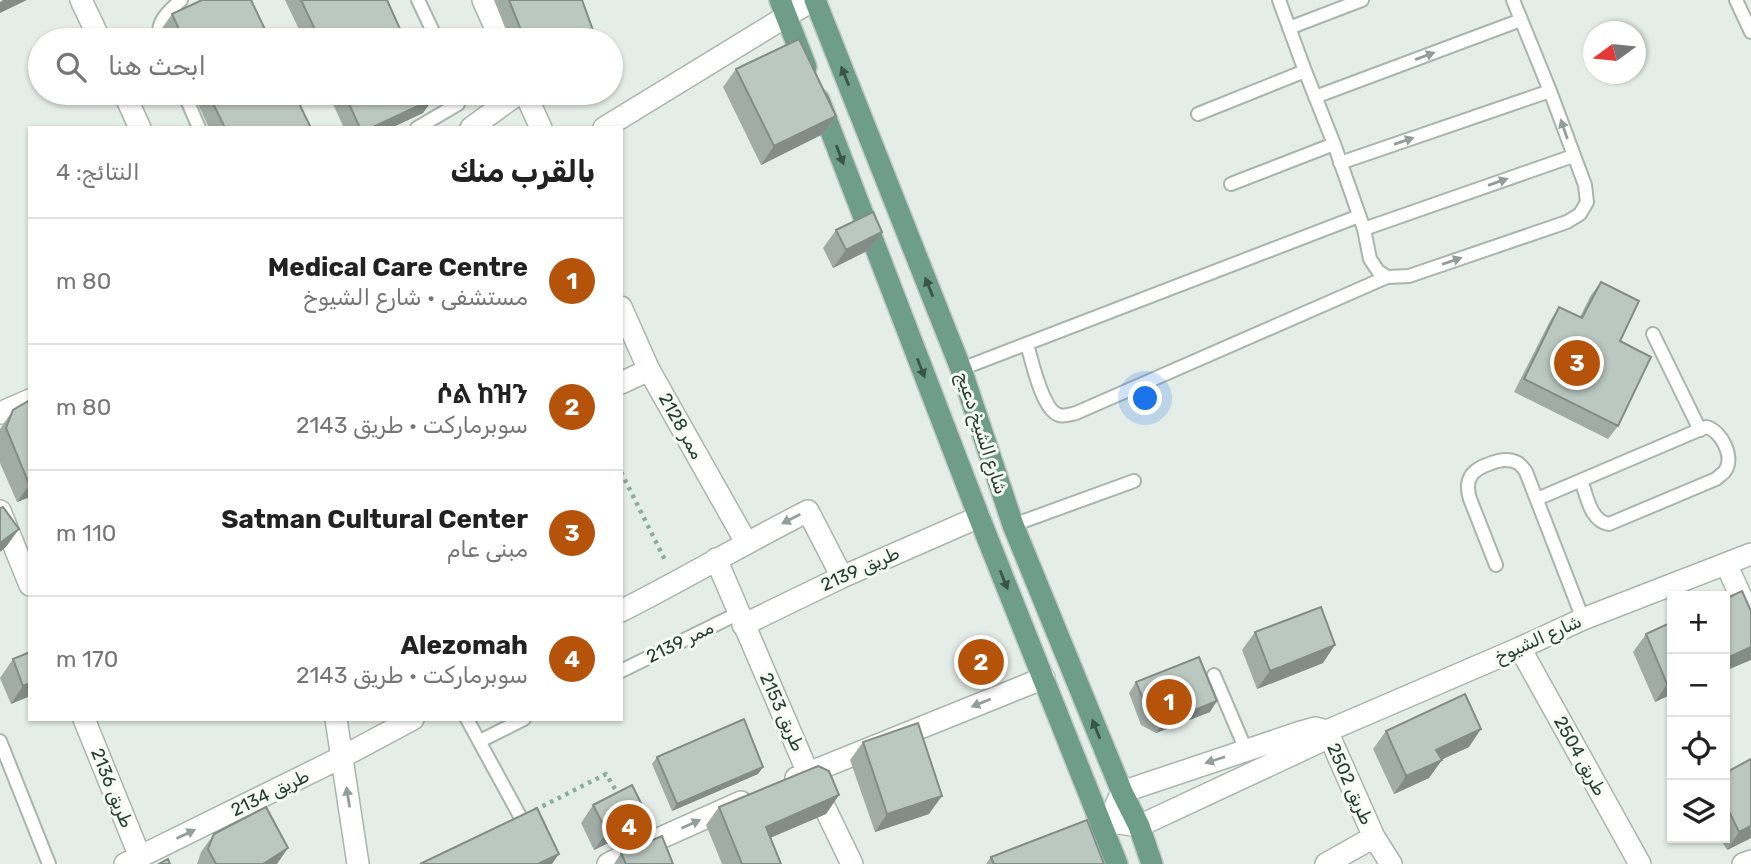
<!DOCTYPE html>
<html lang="ar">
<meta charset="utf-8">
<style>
body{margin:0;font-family:Rubik,"Noto Naskh Arabic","Noto Sans Ethiopic",sans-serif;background:#f2f2f2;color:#222;direction:rtl}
.controls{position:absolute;right:21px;bottom:21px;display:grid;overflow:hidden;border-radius:0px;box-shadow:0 2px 5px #0004}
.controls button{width:63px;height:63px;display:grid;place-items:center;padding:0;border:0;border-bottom:2px solid #e0e0e0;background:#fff;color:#222;font:35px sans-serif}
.compass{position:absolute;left:1583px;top:21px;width:63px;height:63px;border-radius:50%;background:#fff;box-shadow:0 2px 5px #0004;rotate:255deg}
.you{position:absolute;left:1146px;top:399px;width:24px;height:24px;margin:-18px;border:5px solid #fff;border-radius:50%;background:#1a73e8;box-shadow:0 0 0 10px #1a73e833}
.badge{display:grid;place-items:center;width:46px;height:46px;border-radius:50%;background:#b45309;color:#fff;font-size:23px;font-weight:700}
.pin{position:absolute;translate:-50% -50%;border:4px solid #fff;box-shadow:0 2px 7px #0006}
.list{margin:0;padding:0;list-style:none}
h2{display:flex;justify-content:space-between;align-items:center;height:91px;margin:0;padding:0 28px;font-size:30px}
h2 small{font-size:23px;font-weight:400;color:#767676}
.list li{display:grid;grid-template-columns:46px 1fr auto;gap:21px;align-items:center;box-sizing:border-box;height:126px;padding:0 28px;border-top:2px solid #e0e0e0}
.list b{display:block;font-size:26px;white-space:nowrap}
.list p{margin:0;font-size:23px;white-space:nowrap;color:#767676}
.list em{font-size:23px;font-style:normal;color:#767676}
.icon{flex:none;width:38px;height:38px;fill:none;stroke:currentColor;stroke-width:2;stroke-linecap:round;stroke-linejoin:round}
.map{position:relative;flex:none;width:1751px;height:864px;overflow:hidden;direction:ltr}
.search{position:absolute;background:#fff;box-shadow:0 2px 5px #0004;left:28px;top:28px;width:595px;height:77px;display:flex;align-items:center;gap:18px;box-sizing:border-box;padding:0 24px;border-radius:38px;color:#767676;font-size:26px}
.panel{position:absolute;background:#fff;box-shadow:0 2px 5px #0004;left:28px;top:126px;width:595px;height:595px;border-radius:0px;direction:rtl}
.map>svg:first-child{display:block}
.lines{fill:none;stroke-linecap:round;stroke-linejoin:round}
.lane-casing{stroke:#a8b5ae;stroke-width:16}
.street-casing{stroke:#a8b5ae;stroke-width:24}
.primary-casing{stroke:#c2c9c6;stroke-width:24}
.path{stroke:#89ad9b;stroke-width:4.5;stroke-dasharray:3.5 5;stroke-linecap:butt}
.lane{stroke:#fff;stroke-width:12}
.street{stroke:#fff;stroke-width:21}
.primary{stroke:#6e9e89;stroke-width:21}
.wall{fill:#a1aca6}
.shaded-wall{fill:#838c87}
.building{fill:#bbc8c1;stroke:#838c87;stroke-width:2}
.oneway{fill:#929e99}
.oneway2{fill:#385548}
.labels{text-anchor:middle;stroke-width:6;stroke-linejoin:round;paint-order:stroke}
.street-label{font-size:18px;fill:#263d33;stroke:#f6faf7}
</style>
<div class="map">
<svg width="1751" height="864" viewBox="0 0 1751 864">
<rect width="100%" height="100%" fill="#e5ede8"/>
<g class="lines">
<g class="lane-casing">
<path id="lane" d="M418,0L437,40
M1279,0L1305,71L1334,144L1364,229L1370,259L1378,271L1387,277
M1736,0L1751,32
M1289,28L1362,0
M161,40C154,23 169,11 181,0
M184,93L199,128
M1315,97L1521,20
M1198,114L1305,71
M417,128L458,104L461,93
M1340,163L1550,91
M1231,184L1334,144
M1364,229L1573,156
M1653,334L1700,430
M1027,344C1032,361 1042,410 1059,415C1064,417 1071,414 1076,413L1387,277L1409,276L1567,222L1580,214L1587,202L1585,185L1550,91L1513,0
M961,369L1359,216
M1537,499L1706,427C1721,430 1735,457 1725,471C1724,473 1718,477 1716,479L1609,524C1590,521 1587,496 1581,480
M1013,525L1134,481
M1496,565L1470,499C1464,480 1471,470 1489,464C1498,460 1509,458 1518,463C1520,464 1525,470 1526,472L1583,619
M621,671L739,613
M1214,675L1246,750
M467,719L527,829
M0,741L49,864
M480,741L524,719"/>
</g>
<g class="street-casing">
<path id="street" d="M81,0L100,40
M483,0L501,40
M124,93L140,128
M525,93L541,128
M471,128L519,93
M604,128L813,0
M621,307L649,370L746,542
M621,383L649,370
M0,413L30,400
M0,511L30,585
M716,559L808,773L852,864
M1726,564L1751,618
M621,611C684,579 745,543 808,511L842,577
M743,625L842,577L979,517
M1520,648L1640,864
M84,719L140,857
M336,719L358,864
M1327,731L1374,837L1391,864
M796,778L1044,678
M1097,814L1119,823L1139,826L1319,742L1327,731L1520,648L1583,619L1751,554
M1106,833L1109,820L1122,792L1301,732L1315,728L1327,731
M125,864L342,757L413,719
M608,864L647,844L741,802
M1326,864L1374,837
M1743,864L1751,861"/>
</g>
<g class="primary-casing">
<path id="primary" d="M780,0L806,67
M815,0L961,369L1013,525L1122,792L1139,826L1152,864
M819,100L979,517L1117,864"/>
</g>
<path class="path" d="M621,472L666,562
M535,810L606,774L620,797"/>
<use href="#lane" class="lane"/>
<use href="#street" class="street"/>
<use href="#primary" class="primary"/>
</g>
<path class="wall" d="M285,0H387L405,40H304Z
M494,0H582L594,33L589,40H510Z
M172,14L270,40H168L162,28Z
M736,69L836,116L823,134L761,165L723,87Z
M193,93H294L311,128H209Z
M328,93H430L423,113L391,128H344Z
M836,230L882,232L869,250L833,268L823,248Z
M1601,282L1620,341L1618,426L1608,439L1514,392L1550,321L1559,307L1580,317L1591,295Z
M30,400V497L17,502L0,463V429L13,410Z
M1672,622V694L1655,702L1633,652L1646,634Z
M1255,632L1323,663L1257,689L1242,650Z
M13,659L30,696L11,704L0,678Z
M1136,682L1210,712L1156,733L1141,725L1129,693Z
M1386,731L1469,747L1441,760L1429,778L1394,794L1373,749Z
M863,742L929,814L875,832L850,760Z
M657,757L763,767L758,774L672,811L652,764Z
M1725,773L1751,838L1727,850L1720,838H1725Z
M839,795L826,814L770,838L781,864H722L706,825L719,807Z
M593,805L646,813L633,831L594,850L581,823Z
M214,834L277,864H197L201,852Z
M621,853L673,864H614Z
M991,857L1104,864H986Z"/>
<path class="shaded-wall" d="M3,0H27L0,13V2Z
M594,33L589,40H575Z
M433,99L423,113L391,128H371Z
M836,116L823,134L761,165L774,146Z
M882,232L869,250L833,268L846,250Z
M30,484V497L17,502Z
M19,529L6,547L0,552V543Z
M1335,645L1323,663L1257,689L1270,671Z
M1751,647V660L1725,671V659Z
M1672,682V694L1655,702L1667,684Z
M30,683V696L11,704L23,686Z
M1217,701L1210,712L1156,733L1164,722Z
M1481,729L1469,747L1423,768L1436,750Z
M1442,760L1429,778L1394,794L1406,776Z
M763,767L758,774L672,811L677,804Z
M839,795L826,814L753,845L766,827Z
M942,796L929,814L875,832L887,814Z
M646,813L633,831L594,850L607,832Z
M1751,826V838L1727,850L1739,832Z
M288,848L277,864H262Z
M559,854L552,864H538Z"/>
<path class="building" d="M202,0H251L270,40H184L172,14Z
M301,0H387L405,40H320Z
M509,0H582L594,33L575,40H525Z
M799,39L836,116L774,146L736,69Z
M208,93H294L311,128H225Z
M344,93H430L433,99L371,128H360Z
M873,212L882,232L846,250L836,230Z
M1601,282L1639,301L1620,341L1651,357L1618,426L1524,379L1559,307L1582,318Z
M30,400V484H29L6,428L13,410Z
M3,507L19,529L0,543V508Z
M1742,591L1751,611V647L1725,659V599Z
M1321,607L1335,645L1270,671L1255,632Z
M1672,622V682L1667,684L1646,634Z
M30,652V683L23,686L13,659Z
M1199,657L1217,701L1164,722L1149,714L1136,682Z
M1465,694L1481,729L1436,750L1442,760L1406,776L1386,731Z
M744,719L763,767L677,804L657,757Z
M918,723L942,796L887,814L863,742Z
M1751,759V826L1739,832L1725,803V773Z
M818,766L829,771L839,795L766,827L781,864H742L719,807Z
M632,785L646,813L607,832L593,805Z
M266,807L288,848L263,864H216L208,849L214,834Z
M537,808L559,854L538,864H420Z
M1087,820L1104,864H994L991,857Z
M662,836L673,864H626L621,853Z
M168,859L170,864H159Z"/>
<defs><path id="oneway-solid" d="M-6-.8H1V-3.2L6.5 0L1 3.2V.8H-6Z" transform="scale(1.75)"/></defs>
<g class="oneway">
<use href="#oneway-solid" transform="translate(1425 56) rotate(-20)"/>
<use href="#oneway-solid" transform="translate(1564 129) rotate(-109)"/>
<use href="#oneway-solid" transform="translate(1404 141) rotate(-19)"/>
<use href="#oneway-solid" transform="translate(1498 182) rotate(-19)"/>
<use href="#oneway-solid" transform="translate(1452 261) rotate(-19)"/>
<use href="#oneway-solid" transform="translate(791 519) rotate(153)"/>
<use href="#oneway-solid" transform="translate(981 703) rotate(158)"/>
<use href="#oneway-solid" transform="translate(1215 760) rotate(162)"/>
<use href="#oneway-solid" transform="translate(348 797) rotate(-99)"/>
<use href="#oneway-solid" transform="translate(691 824) rotate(-24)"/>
<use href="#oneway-solid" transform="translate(186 834) rotate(-26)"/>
</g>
<g class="oneway2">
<use href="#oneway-solid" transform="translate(845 76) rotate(-112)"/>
<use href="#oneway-solid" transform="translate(840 155) rotate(69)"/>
<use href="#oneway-solid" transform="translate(929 287) rotate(-112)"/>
<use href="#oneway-solid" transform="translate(921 368) rotate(69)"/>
<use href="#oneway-solid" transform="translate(1004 580) rotate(68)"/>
<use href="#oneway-solid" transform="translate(1096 729) rotate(-112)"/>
</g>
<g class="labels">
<g class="street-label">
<text transform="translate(681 426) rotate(61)" y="6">ممر 2128</text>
<text transform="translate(982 433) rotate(72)" y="6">شارع الشيخ دعيج</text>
<text transform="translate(860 569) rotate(-24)" y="6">طريق 2139</text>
<text transform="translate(1538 639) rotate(-24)" y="6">شارع الشيوخ</text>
<text transform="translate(680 642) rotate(-26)" y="6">ممر 2139</text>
<text transform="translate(782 712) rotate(66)" y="6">طريق 2153</text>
<text transform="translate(1580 756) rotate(61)" y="6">طريق 2504</text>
<text transform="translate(1350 784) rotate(66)" y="6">طريق 2502</text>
<text transform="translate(112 788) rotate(68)" y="6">طريق 2136</text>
<text transform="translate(270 793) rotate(-26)" y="6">طريق 2134</text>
</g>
</g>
</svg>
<div class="controls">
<button>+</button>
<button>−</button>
<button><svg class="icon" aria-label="locate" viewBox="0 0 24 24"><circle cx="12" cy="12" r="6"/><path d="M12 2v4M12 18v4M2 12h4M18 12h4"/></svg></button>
<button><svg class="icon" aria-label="layers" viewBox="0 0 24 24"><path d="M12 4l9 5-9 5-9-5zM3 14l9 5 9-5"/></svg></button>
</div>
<svg class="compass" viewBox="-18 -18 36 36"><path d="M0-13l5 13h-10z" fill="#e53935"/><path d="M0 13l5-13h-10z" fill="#767676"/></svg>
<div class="you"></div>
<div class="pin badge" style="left:1169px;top:702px">1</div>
<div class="pin badge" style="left:981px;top:662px">2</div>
<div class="pin badge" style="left:1577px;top:363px">3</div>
<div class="pin badge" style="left:629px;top:827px">4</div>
<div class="search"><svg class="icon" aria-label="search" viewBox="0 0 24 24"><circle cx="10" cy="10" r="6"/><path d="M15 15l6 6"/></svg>ابحث هنا</div>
<section class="panel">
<h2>بالقرب منك<small>النتائج: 4</small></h2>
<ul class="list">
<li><span class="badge">1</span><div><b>Medical Care Centre</b><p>مستشفى · شارع الشيوخ</p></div><em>80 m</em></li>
<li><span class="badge">2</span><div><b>ሶል ከዝን</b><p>سوبرماركت · طريق 2143</p></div><em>80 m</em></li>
<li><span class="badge">3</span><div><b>Satman Cultural Center</b><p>مبنى عام</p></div><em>110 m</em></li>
<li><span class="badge">4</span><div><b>Alezomah</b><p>سوبرماركت · طريق 2143</p></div><em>170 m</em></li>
</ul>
</section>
</div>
